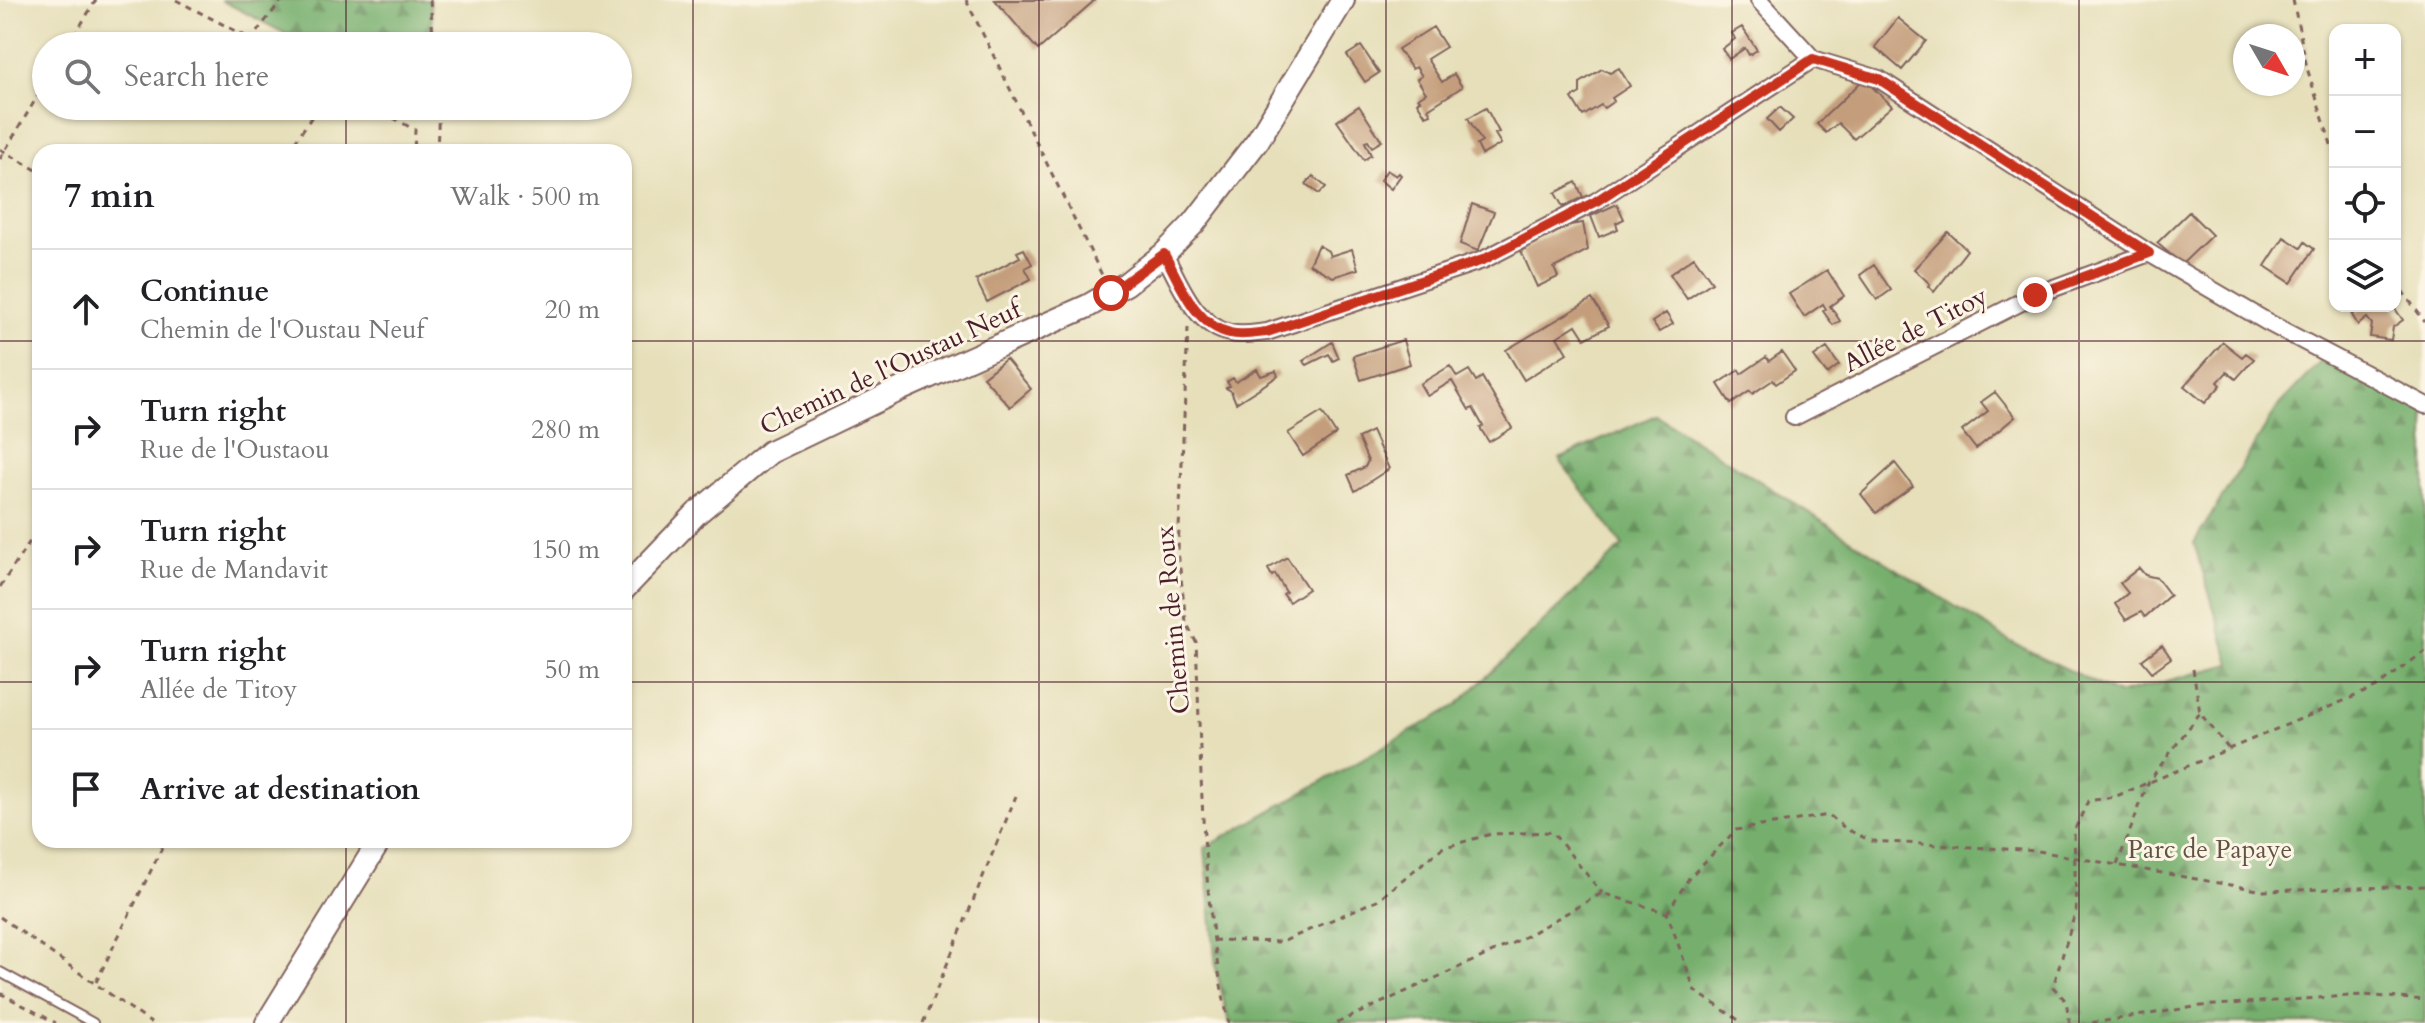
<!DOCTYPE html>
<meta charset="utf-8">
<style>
body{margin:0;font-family:Cardo,serif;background:#f6f6f6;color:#202124}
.controls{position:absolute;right:24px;top:24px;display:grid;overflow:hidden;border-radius:16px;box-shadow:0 2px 6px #0004}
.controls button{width:72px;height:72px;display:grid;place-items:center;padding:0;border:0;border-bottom:2px solid #e0e0e0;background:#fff;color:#202124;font:40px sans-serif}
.compass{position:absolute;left:2233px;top:24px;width:72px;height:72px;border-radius:50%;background:#fff;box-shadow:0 2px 6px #0004;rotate:129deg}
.stop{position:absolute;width:24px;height:24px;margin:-18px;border:6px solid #c8321e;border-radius:50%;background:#fff}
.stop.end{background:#c8321e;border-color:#fff;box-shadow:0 2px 8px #0008}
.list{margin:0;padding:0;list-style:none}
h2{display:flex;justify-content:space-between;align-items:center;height:104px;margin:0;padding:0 32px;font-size:34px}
h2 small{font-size:26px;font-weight:400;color:#757577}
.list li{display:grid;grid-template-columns:52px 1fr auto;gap:24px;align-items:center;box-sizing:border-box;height:120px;padding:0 32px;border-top:2px solid #e0e0e0}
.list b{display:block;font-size:30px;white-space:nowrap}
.list p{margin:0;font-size:26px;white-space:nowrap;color:#757577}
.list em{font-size:26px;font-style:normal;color:#757577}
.icon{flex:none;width:44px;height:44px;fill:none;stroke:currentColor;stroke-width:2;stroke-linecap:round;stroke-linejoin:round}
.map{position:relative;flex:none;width:2425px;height:1023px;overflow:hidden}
.search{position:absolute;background:#fff;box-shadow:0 2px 6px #0004;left:32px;top:32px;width:600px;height:88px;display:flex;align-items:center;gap:20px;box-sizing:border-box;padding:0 28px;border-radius:44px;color:#757577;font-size:30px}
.panel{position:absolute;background:#fff;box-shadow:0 2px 6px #0004;left:32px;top:144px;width:600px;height:704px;border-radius:24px}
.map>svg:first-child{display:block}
.forest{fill:url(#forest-firs);stroke:#60674c;stroke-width:2}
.building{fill:#c49e7c}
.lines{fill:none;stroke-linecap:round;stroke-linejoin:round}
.lane-casing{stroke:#81625d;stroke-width:12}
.street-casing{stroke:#81625d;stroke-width:20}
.secondary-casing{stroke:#81625d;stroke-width:26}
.path{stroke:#81625d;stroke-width:3;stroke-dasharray:6 6;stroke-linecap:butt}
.lane{stroke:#fff;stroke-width:8}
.street{stroke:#fff;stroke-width:16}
.secondary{stroke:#fff;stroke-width:22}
.route{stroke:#c8321e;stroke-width:10}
.grid{fill:none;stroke:#4a1f2b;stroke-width:2;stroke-opacity:0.55}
.labels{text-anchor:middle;stroke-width:6;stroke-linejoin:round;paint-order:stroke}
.street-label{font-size:26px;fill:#4a1f2b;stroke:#fcf5e5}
.park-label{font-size:26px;fill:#605344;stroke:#fcf5e5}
</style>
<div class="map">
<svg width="2425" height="1023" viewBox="0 0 2425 1023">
<defs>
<pattern id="forest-firs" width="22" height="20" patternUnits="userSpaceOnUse" patternTransform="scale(2)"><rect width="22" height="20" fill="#76af6d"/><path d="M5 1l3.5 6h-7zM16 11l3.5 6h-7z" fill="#638e5a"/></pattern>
</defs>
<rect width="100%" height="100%" fill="#fcf5e5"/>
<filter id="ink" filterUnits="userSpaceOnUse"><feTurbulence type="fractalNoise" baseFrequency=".0125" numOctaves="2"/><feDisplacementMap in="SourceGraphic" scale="16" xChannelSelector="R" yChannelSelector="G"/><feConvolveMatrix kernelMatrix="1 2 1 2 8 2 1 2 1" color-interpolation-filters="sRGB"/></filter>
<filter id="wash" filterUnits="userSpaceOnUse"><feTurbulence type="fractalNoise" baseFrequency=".006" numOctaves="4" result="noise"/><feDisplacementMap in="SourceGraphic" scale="32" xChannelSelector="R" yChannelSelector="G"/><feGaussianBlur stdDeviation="1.8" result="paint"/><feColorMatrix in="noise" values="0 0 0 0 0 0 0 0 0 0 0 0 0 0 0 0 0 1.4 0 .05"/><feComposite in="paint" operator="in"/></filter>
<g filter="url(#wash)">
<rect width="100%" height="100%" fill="#e6dfba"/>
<path class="forest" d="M221,0H430L434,46H309Z
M2328,354L2425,405V1023H1229L1216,968L1205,848L1457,705L1623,546L1559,459L1656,415L2011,642L2118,694L2231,664L2194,543L2279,405Z"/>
<g id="blocks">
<path class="building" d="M995,0H1095L1038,50Z
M1898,18L1926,41L1902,70L1875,47Z
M1433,27L1446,47L1427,59L1442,82L1454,74L1462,87L1428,109L1431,114L1426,116L1417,102L1420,100L1418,98L1426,93L1417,79L1422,76L1416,67L1412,69L1398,49Z
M1742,27L1757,50L1749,55L1745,48L1729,59L1722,49L1735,39L1732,33Z
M1361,46L1379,73L1365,82L1347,55Z
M1619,68L1630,86L1612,98L1614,101L1604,108L1601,105L1583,116L1572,98L1580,93V83L1602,69L1610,73Z
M1864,79L1892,106L1854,139L1838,123L1826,133L1817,124Z
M1359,106L1382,141L1372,147L1368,141L1365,142L1371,155L1364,160L1337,121Z
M1780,107L1793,119L1779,132L1767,119Z
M1486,108L1499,132L1495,134L1501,144L1482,155L1477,145L1482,142L1468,118Z
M1387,170L1396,176L1399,173L1401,175L1391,189L1380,180Z
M1313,176L1326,187L1319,194L1306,184Z
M1576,182L1583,197L1563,207L1555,193Z
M1472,204L1494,212L1478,251L1460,244Z
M1617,204L1624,219L1616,223L1618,229L1599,237L1591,216Z
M2189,212L2212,235L2182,264L2157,243Z
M1583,223L1588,250L1554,268L1558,277L1537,287L1521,251L1570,225Z
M1948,232L1967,250L1934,292L1928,286L1930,284L1914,269Z
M2284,237L2301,248L2305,242L2314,249L2291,283L2265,266Z
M1318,245L1328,251L1330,256L1352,249L1358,269L1333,277L1309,264Z
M1024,249L1032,264L1025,268L1031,279L987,302L976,280L1020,257L1017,252Z
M1694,257L1712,282L1687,299L1670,274Z
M1874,265L1891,290L1877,300L1860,275Z
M1827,270L1844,296L1830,306L1840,321L1833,325L1823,311L1826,309L1823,304L1804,317L1789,294Z
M1592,299L1609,326L1585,339L1576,325L1557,337L1567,353L1524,380L1506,350Z
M2359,306H2393L2403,320L2393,327L2391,340L2370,337L2372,324L2367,318L2358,325L2352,315L2361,309Z
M1666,313L1673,324L1659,332L1652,322Z
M1403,340L1410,364L1361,380L1353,356Z
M1332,342L1339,358L1333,361L1329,354L1307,365L1303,361Z
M2223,342L2242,357L2246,353L2254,359L2236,379L2227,372L2218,382L2221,385L2205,403L2184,386Z
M1827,348L1839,365L1827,374L1814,357Z
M1782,352L1795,371L1776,384L1773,380L1752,394L1750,391L1731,404L1718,384L1739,370L1741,374L1766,357L1769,361Z
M1006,359L1031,389L1010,407L983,377Z
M1450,366L1457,377L1469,370L1476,381L1482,377L1512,428L1489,442L1480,428L1483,426L1473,408L1469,410L1452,381L1427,396L1420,384Z
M1257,369L1261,376L1276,371L1278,376L1236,403L1231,391L1226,388L1230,386L1227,382L1233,378L1236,382Z
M1995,392L2015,417L1976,449L1962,431L1988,411L1981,402Z
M1322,412L1336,434L1303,456L1288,433Z
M1372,431L1389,469L1355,491L1348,475L1365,467L1368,461L1358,438Z
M1895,463L1913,486L1876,513L1861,494Z
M1287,557L1308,589L1289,602L1283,594L1286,592L1275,574L1272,576L1268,569Z
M2139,568L2145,575L2157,578L2170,595L2145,617L2141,612L2126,620L2115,604L2128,593L2120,583Z
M2162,645L2171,658L2152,672L2142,660Z"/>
</g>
</g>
<g filter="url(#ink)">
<use href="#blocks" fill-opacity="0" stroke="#81625d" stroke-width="2"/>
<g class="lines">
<g class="lane-casing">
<path id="lane" d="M0,972L93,1023"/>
</g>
<g class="street-casing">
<path id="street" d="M1759,0L1813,59L1879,79L2149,253L2269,323L2425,405
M1164,254C1180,283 1194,325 1230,333C1242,336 1256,333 1267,332L1483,260L1595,202L1813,59
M1794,417L2035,295L2149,253"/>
</g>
<g class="secondary-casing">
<path id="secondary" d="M624,589L696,514L770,452L899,390L1088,306L1126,284L1164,254L1194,223L1258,140L1343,0
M267,1023L380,840"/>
</g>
<path class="path" d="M176,0L251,39
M430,0L434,46
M966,0L1102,275
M2293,0L2307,68L2335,157
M68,46L96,0
M264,46L251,39L282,0
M372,106L415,130L414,152
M0,149L40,172
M288,152L319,106
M437,152L439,106
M0,159L46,82
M2395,281L2425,322
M1188,328L1178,551L1186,622L1196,642C1202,769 1200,899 1229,1023
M0,587L40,526
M2193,669L2200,713L2228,748
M2117,865L2149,781L2200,713
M1667,913L1689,878L1736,830L1829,815L1846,829L1871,841L2038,851L2264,891L2425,886
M0,917L151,1023
M1213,940L1282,942L1377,900L1442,848L1491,834L1552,832L1602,893
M96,982L166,840
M0,993L56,1023
M923,1023L1016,796
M1337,1023L1519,940L1602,893L1667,913L1695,991L1743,1023
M2070,1023L2066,1001L2053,987L2076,910L2074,831L2088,801L2114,797L2377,687L2425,651
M2092,1023L2201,1006L2363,995L2425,1000"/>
<use href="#lane" class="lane"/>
<use href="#street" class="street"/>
<use href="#secondary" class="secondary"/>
</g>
</g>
<g class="lines" filter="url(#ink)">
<path class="route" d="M1111,293L1164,254C1180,282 1194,325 1230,333C1242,336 1256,333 1267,332L1483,260L1595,202L1813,59L1879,79L2149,253L2035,295"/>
</g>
<path class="grid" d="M346,0V46M693,0V1023M1039,0V1023M1386,0V1023M1732,0V1023M2079,0V1023M346,106V152M0,341H40M624,341H2425M0,682H40M624,682H2425M346,840V1023"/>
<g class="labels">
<g class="street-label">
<text transform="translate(1915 329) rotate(-27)" y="9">Allée de Titoy</text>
<text transform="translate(890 367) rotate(-25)" y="9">Chemin de l'Oustau Neuf</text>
<text transform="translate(1172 620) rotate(-95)" y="9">Chemin de Roux</text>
</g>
<g class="park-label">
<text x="2210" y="858">Parc de Papaye</text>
</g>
</g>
</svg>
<div class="controls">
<button>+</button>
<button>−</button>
<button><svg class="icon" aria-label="locate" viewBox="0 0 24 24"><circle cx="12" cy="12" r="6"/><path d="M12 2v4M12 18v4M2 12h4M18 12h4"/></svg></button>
<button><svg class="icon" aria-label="layers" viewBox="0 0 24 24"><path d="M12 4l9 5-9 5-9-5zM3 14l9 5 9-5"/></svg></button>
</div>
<svg class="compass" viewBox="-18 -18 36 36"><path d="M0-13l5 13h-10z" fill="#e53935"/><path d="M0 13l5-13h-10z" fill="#757577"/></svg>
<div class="stop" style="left:1111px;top:293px"></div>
<div class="stop end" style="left:2035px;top:295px"></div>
<div class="search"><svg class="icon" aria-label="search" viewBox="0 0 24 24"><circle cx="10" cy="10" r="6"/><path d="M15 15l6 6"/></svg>Search here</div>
<section class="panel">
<h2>7 min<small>Walk · 500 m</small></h2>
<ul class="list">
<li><svg class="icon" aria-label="ahead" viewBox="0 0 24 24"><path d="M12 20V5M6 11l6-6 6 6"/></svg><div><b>Continue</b><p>Chemin de l'Oustau Neuf</p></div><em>20 m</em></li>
<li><svg class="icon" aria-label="right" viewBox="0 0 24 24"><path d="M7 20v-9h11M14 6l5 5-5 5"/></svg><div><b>Turn right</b><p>Rue de l'Oustaou</p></div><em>280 m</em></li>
<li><svg class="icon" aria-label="right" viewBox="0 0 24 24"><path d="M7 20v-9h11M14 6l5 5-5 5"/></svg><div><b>Turn right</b><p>Rue de Mandavit</p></div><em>150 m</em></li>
<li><svg class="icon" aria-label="right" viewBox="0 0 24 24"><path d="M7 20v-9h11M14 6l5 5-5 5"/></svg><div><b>Turn right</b><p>Allée de Titoy</p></div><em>50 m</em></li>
<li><svg class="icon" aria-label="arrive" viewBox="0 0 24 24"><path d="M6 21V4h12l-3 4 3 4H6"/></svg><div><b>Arrive at destination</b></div></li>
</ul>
</section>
</div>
